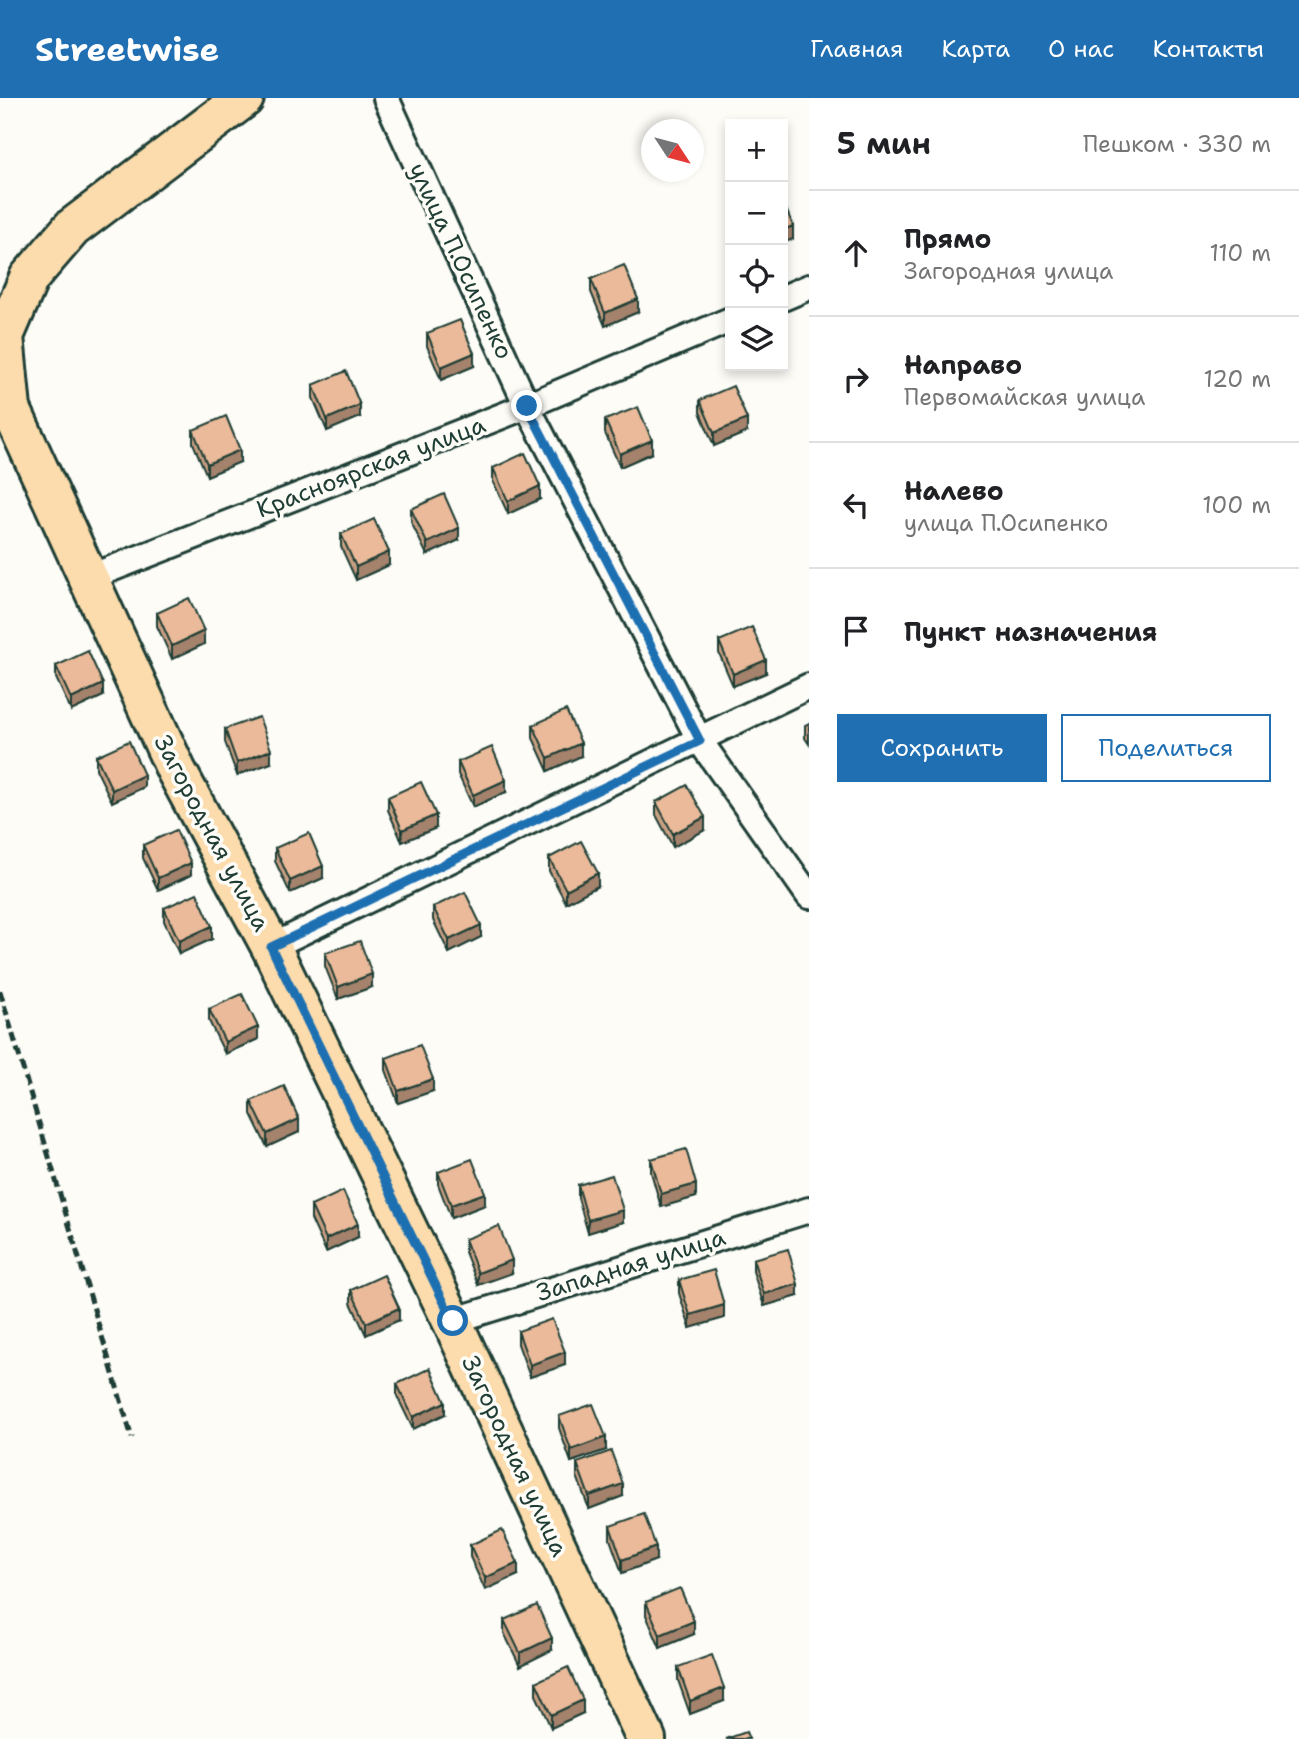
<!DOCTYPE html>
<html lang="ru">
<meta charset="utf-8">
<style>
body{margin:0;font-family:"Shantell Sans",sans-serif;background:#f6f6f6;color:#202124}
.controls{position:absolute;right:21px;top:21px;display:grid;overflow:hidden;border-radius:0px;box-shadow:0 4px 10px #0003}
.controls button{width:63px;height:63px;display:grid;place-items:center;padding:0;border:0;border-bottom:2px solid #e0e0e0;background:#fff;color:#202124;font:35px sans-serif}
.compass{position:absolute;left:641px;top:21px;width:63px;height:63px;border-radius:50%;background:#fff;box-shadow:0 4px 10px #0003;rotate:126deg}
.stop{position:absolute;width:21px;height:21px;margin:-16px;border:5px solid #1f6fb2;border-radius:50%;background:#fff}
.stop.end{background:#1f6fb2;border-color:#fff;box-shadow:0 2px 7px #0008}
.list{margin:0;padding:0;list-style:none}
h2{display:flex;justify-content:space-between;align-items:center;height:91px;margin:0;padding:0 28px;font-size:30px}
h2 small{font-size:23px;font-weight:400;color:#757577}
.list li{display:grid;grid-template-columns:46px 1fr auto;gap:21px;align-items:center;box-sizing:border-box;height:126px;padding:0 28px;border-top:2px solid #e0e0e0}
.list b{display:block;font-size:26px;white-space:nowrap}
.list p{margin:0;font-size:23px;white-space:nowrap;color:#757577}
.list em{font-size:23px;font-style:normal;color:#757577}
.actions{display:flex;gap:14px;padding:21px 28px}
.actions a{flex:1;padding:16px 0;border:2px solid #1f6fb2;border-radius:0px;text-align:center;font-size:24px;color:#1f6fb2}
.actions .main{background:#1f6fb2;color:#fff}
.icon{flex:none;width:38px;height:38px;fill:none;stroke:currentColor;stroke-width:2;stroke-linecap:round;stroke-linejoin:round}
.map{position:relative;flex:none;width:809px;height:1641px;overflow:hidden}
header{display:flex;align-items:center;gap:42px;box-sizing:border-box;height:98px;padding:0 35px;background:#1f6fb2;color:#fff}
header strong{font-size:33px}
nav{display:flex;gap:38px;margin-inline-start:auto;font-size:24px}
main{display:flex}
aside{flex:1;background:#fff}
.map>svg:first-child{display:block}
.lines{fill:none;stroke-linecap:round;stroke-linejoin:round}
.street-casing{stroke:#1f3d34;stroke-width:30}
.primary-casing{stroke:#1f3d34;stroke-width:44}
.street{stroke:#fdfcf7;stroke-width:24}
.primary{stroke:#fcdcac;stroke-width:38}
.rail{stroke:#1f3d34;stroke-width:5;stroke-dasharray:10 5;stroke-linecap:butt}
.wall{fill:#c9a084;stroke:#1f3d34;stroke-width:2}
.shaded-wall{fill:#a4826c;stroke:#1f3d34;stroke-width:2}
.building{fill:#eaba9a;stroke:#1f3d34;stroke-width:2}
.route{stroke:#1f6fb2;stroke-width:9}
.labels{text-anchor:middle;stroke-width:7;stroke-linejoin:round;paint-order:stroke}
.street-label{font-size:24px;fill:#1f3d34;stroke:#fdfcf7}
</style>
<header>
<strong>Streetwise</strong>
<nav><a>Главная</a><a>Карта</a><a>О нас</a><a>Контакты</a></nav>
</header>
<main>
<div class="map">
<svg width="809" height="1641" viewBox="0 0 809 1641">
<rect width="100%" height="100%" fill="#fdfcf7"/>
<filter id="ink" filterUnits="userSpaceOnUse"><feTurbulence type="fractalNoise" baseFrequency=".0143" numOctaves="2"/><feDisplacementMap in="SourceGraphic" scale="14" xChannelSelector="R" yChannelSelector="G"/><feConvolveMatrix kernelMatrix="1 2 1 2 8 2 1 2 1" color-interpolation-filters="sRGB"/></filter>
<g filter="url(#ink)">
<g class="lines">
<g class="street-casing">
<path id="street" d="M386,0L527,308L700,643L809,798
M783,200L809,189
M88,480L527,308L730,222
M271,849L809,588
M452,1223L809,1112"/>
</g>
<g class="primary-casing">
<path id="primary" d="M244,0L72,130L29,180L4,238L11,311L176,672L271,849L452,1223L646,1641"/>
</g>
<use href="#street" class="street"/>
<use href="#primary" class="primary"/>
<path class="rail" d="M0,893L132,1340"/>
</g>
<path class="wall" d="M591,181L638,214L605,228L591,194Z
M427,235L474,268L441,282L427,248Z
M313,287L360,319L327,333L313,300Z
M700,302L747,334L714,348L700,314Z
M605,322L652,355L620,369L605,335Z
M193,332L240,364L207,378L193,345Z
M493,370L540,401L508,416L493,383Z
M411,411L459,442L427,457L411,424Z
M341,436L389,467L356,482L341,449Z
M157,515L204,546L172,561L157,528Z
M719,543L766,575L733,588L719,555Z
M56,568L103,598L71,613L56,580Z
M809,625V646L805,640V627Z
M533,627L581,658L548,673L533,640Z
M225,631L271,665L237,677L225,644Z
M96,658L144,689L112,704L96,671Z
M458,664L506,694L473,709L458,676Z
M388,699L436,730L402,744L388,712Z
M656,704L705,732L673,749L656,717Z
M143,747L191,777L158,792L143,760Z
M275,750L323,780L290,795L275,763Z
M549,760L598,788L566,805L549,773Z
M433,809L481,839L449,855L433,822Z
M164,810L212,841L179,856L164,823Z
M325,855L372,889L338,901L325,868Z
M209,911L258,941L225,956L209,923Z
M386,960L433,993L398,1005L386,972Z
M251,1003L299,1034L267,1049L251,1016Z
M651,1061L696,1099L661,1109L651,1074Z
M438,1074L485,1107L451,1120L438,1086Z
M578,1087L623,1124L588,1135L578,1100Z
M311,1108L358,1139L326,1154L311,1121Z
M465,1141L512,1175L478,1187L465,1154Z
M753,1161L798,1198L764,1208L753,1173Z
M679,1182L724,1220L690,1230L679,1195Z
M351,1192L399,1222L366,1237L351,1205Z
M518,1233L565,1267L530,1279L518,1246Z
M397,1286L445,1316L413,1331L397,1298Z
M559,1318L606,1352L571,1364L559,1330Z
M577,1365L623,1398L589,1411L577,1378Z
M610,1428L656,1462L622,1475L610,1441Z
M470,1447L518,1477L485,1492L470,1459Z
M646,1504L694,1536L660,1550L646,1517Z
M504,1522L552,1552L520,1568L504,1535Z
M678,1569L724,1603L690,1616L678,1582Z
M536,1584L583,1615L551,1630L536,1597Z"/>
<path class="shaded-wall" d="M793,128V141L783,145V132Z
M638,201V214L605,228V215Z
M474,255V268L441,282V269Z
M360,307V319L327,333V321Z
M747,321V334L714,348V335Z
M652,342V355L620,369V356Z
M240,352V364L207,378V366Z
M540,388V401L508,416V403Z
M459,430V442L427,457V445Z
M389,454V467L356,482V469Z
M204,533V546L172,561V548Z
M766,562V575L733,588V576Z
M103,586V598L71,613V601Z
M581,645V658L548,673V660Z
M271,652V665L237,677V665Z
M144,677V689L112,704V692Z
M506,682V694L473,709V697Z
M436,717V730L402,744V732Z
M705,719V732L673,749V736Z
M191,765V777L158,792V780Z
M323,768V780L290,795V783Z
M598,775V788L566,805V792Z
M481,827V839L449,855V842Z
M212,828V841L179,856V843Z
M372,876V889L338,901V889Z
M258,929V941L225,956V944Z
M433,981V993L398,1005V993Z
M299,1021V1034L267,1049V1036Z
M696,1086V1099L661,1109V1096Z
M485,1095V1107L451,1120V1107Z
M623,1112V1124L588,1135V1122Z
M358,1126V1139L326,1154V1141Z
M512,1162V1175L478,1187V1175Z
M798,1186V1198L764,1208V1196Z
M724,1207V1220L690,1230V1217Z
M399,1210V1222L366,1237V1225Z
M565,1254V1267L530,1279V1267Z
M445,1304V1316L413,1331V1319Z
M606,1339V1352L571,1364V1352Z
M623,1386V1398L589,1411V1398Z
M656,1449V1462L622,1475V1462Z
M518,1465V1477L485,1492V1480Z
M694,1523V1536L660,1550V1537Z
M552,1540V1552L520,1568V1555Z
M724,1590V1603L690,1616V1603Z
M583,1602V1615L551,1630V1617Z"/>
<path class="building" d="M783,103L793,128L783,132Z
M624,167L638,201L605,215L591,181Z
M460,222L474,255L441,269L427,235Z
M346,273L360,307L327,321L313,287Z
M733,288L747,321L714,335L700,302Z
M638,309L652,342L620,356L605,322Z
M226,318L240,352L207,366L193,332Z
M525,355L540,388L508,403L493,370Z
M444,396L459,430L427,445L411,411Z
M374,421L389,454L356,469L341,436Z
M189,500L204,533L172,548L157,515Z
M752,529L766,562L733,576L719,543Z
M88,553L103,586L71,601L56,568Z
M566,612L581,645L548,660L533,627Z
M259,619L271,652L237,665L225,631Z
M129,643L144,677L112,692L96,658Z
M492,649L506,682L473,697L458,664Z
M421,684L436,717L402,732L388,699Z
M687,687L705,719L673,736L656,704Z
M176,732L191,765L158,780L143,747Z
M309,735L323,768L290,783L275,750Z
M581,743L598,775L566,792L549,760Z
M465,794L481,827L449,842L433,809Z
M197,795L212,828L179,843L164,810Z
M360,843L372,876L338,889L325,855Z
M242,896L258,929L225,944L209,911Z
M420,947L433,981L398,993L386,960Z
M284,988L299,1021L267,1036L251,1003Z
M686,1051L696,1086L661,1096L651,1061Z
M472,1061L485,1095L451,1107L438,1074Z
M612,1077L623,1112L588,1122L578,1087Z
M343,1093L358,1126L326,1141L311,1108Z
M499,1128L512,1162L478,1175L465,1141Z
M788,1151L798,1186L764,1196L753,1161Z
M714,1172L724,1207L690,1217L679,1182Z
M384,1177L399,1210L366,1225L351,1192Z
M552,1221L565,1254L530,1267L518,1233Z
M430,1270L445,1304L413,1319L397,1286Z
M593,1306L606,1339L571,1352L559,1318Z
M611,1353L623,1386L589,1398L577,1365Z
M644,1416L656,1449L622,1462L610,1428Z
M502,1432L518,1465L485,1480L470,1447Z
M680,1490L694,1523L660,1537L646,1504Z
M537,1507L552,1540L520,1555L504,1522Z
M712,1557L724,1590L690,1603L678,1569Z
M568,1569L583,1602L551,1617L536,1584Z
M746,1634L749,1641H726Z"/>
</g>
<g class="lines" filter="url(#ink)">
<path class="route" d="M453,1223L271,849L700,643L527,308"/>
</g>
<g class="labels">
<g class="street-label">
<text transform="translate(461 163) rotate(65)" y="8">улица П.Осипенко</text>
<text transform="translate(371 369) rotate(-21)" y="8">Красноярская улица</text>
<text transform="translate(212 735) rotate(62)" y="8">Загородная улица</text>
<text transform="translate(631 1167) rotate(-17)" y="8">Западная улица</text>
<text transform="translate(515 1358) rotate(65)" y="8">Загородная улица</text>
</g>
</g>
</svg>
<div class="controls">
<button>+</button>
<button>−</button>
<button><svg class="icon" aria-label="locate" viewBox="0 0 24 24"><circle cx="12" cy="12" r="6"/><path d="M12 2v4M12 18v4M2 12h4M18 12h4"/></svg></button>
<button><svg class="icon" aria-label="layers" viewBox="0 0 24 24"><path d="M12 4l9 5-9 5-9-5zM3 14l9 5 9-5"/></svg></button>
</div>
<svg class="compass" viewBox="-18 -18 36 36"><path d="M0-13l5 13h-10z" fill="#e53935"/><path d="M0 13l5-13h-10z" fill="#757577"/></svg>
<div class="stop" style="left:453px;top:1223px"></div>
<div class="stop end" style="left:527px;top:308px"></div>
</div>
<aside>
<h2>5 мин<small>Пешком · 330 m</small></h2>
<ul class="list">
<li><svg class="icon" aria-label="ahead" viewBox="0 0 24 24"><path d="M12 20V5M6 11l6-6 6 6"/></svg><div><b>Прямо</b><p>Загородная улица</p></div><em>110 m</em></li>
<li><svg class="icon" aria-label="right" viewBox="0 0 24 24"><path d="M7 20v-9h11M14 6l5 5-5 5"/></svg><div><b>Направо</b><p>Первомайская улица</p></div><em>120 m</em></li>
<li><svg class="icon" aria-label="left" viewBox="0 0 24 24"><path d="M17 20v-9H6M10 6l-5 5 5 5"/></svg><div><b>Налево</b><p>улица П.Осипенко</p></div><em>100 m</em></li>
<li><svg class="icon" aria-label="arrive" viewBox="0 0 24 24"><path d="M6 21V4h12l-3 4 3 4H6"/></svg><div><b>Пункт назначения</b></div></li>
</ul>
<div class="actions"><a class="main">Сохранить</a><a>Поделиться</a></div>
</aside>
</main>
